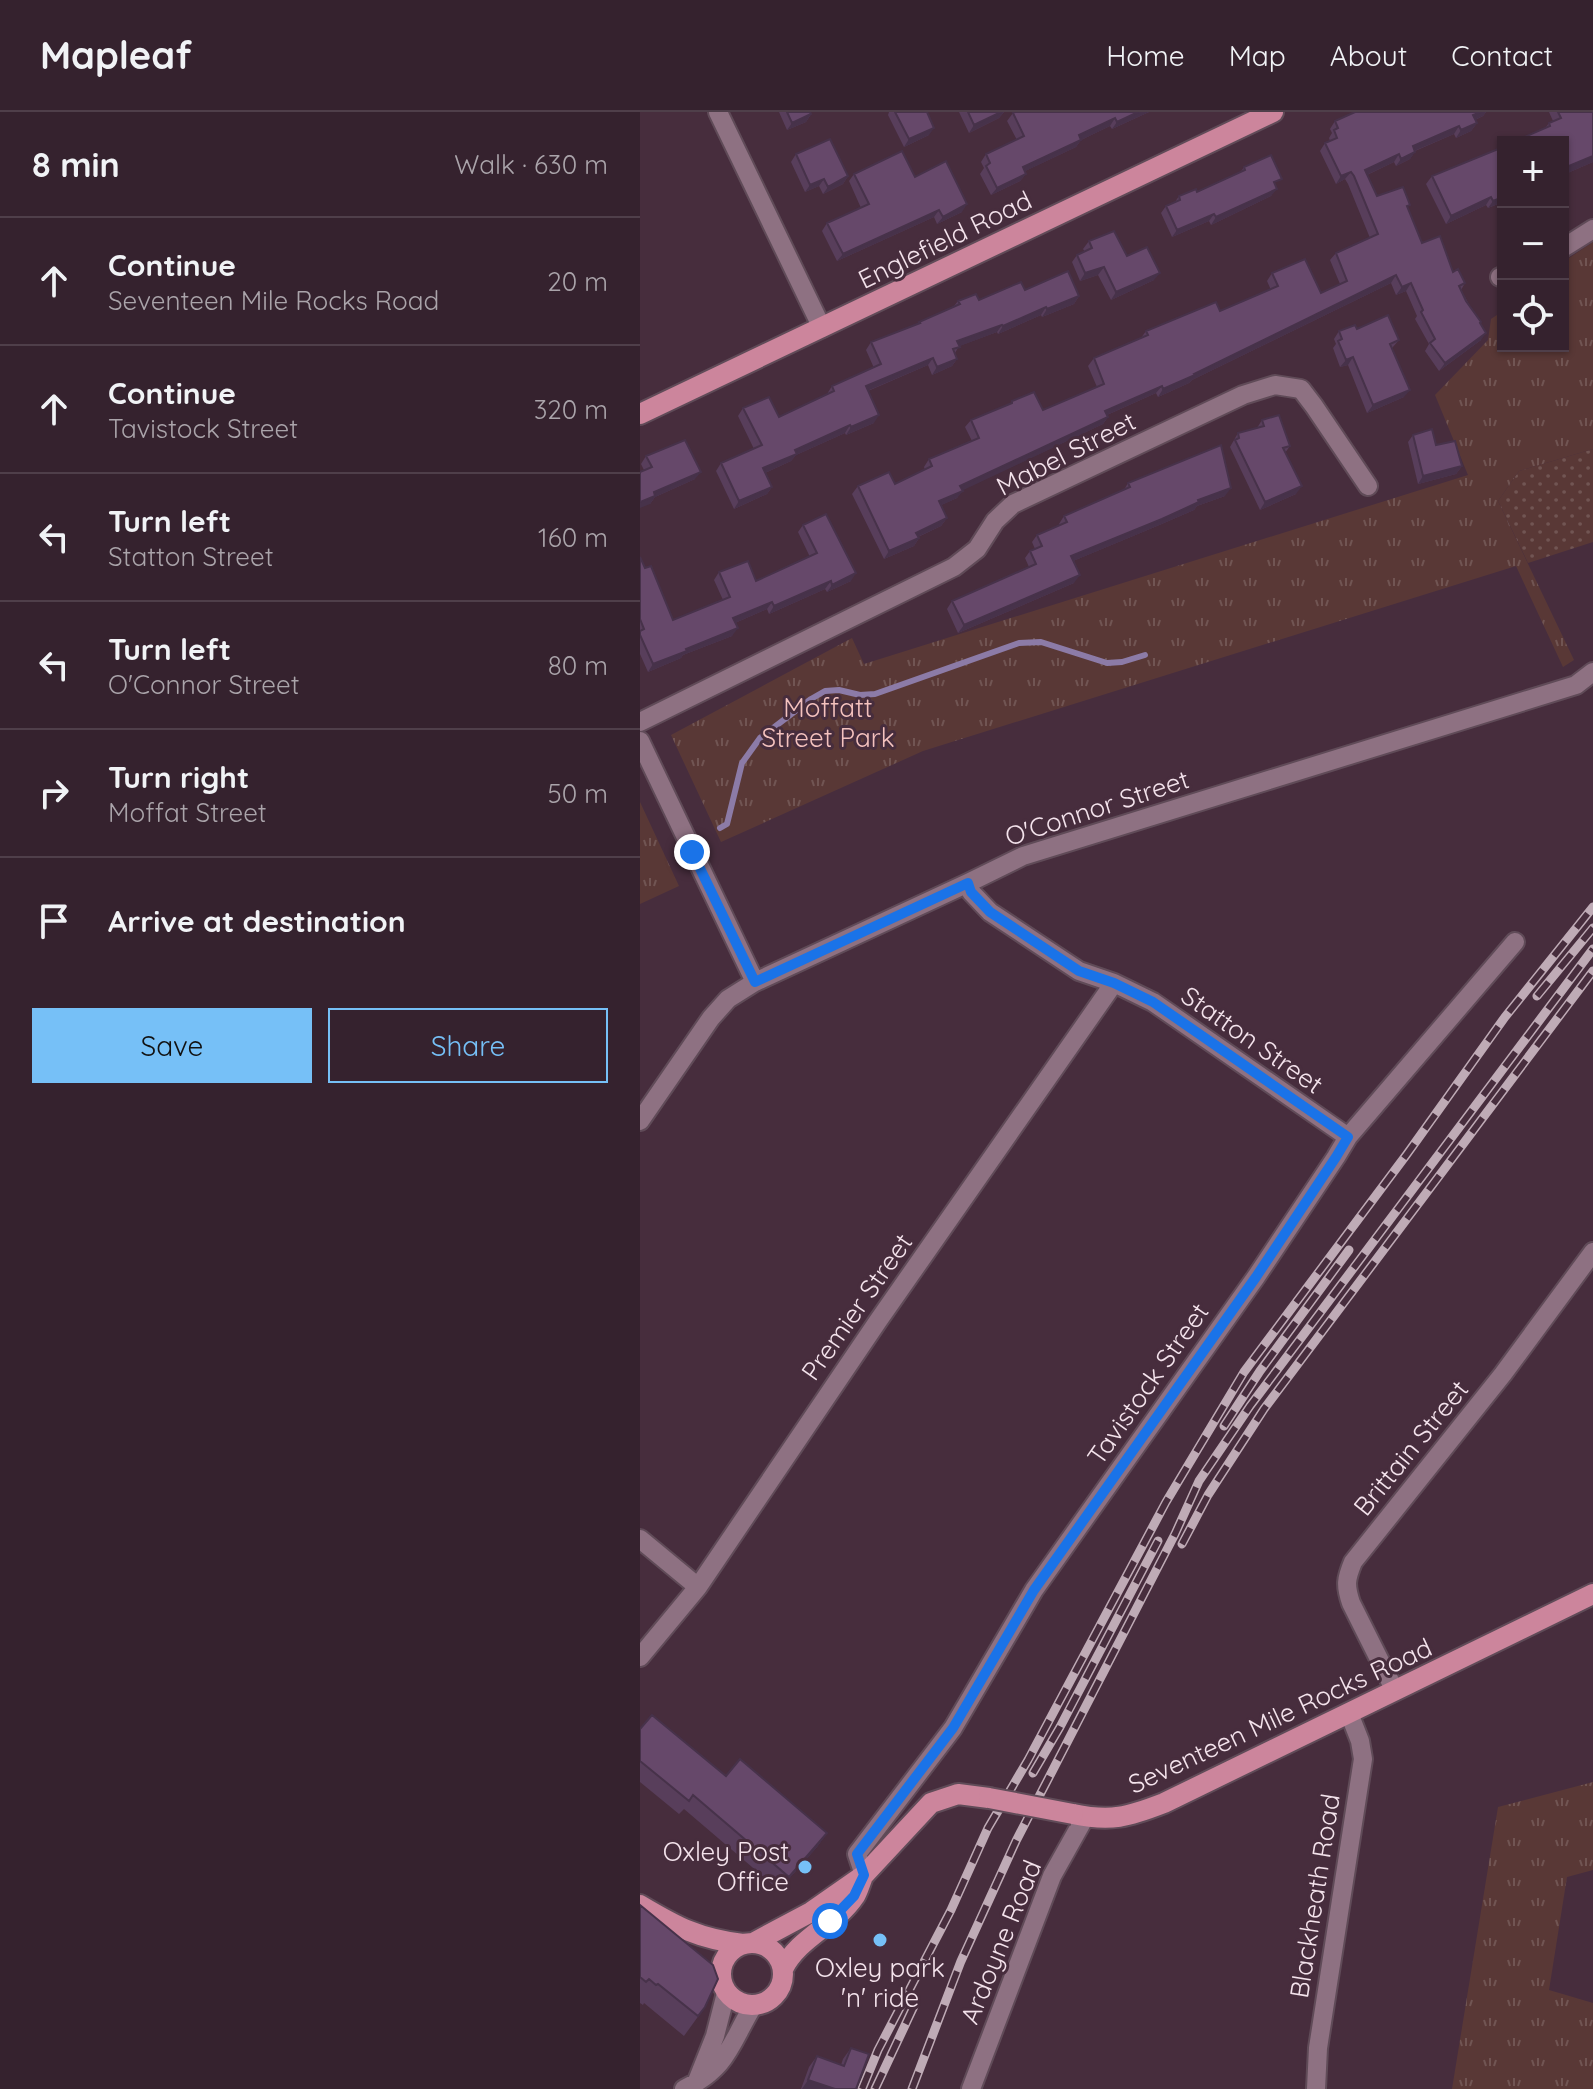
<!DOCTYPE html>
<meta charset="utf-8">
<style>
body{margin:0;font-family:Quicksand,sans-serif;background:#402f3a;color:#f1f3f6}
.controls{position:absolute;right:24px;top:24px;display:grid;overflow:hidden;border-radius:0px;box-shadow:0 2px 6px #0004}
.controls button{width:72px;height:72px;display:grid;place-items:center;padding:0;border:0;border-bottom:2px solid #4f3f4a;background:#35222e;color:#f1f3f6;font:40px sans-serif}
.stop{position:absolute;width:24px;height:24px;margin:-18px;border:6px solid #1a73e8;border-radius:50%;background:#fff}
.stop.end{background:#1a73e8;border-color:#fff;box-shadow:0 2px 8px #0008}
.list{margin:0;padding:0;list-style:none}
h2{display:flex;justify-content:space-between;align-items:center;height:104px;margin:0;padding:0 32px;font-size:34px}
h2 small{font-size:26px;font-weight:400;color:#aaa4aa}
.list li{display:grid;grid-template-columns:52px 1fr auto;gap:24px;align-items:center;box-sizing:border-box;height:128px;padding:0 32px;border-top:2px solid #4f3f4a}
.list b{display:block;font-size:30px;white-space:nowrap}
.list p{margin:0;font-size:26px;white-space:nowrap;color:#aaa4aa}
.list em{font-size:26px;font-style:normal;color:#aaa4aa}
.actions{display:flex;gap:16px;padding:24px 32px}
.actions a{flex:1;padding:18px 0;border:2px solid #76c0f7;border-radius:0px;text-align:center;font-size:28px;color:#76c0f7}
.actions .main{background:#76c0f7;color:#111}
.icon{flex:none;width:44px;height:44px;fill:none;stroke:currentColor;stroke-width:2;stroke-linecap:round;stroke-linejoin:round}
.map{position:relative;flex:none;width:953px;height:1977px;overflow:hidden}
header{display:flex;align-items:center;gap:48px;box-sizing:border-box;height:112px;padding:0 40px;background:#35222e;border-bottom:2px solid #4f3f4a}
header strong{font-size:38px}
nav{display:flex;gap:44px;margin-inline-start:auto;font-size:28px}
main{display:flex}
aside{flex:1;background:#35222e}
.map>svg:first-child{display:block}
.grass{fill:url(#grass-dots)}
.park{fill:url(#park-tufts)}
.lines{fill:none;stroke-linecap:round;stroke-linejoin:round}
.stream{stroke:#8c7ba7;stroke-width:6}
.minor-casing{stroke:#604b58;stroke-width:22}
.major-casing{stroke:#604b58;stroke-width:24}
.minor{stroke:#8e7182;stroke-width:18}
.major{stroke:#cc859c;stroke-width:20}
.rail-casing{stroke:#bfabb6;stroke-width:9}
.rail{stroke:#472d3d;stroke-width:6;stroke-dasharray:18;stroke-linecap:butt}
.major-bridge-casing{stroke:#604b58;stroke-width:24;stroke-linecap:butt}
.major-bridge{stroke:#cc859c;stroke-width:20}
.wall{fill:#583e5b}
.shaded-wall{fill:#47324a}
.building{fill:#66486a;stroke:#47324a;stroke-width:2}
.route{stroke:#1a73e8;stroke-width:10}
.poi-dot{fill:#76c0f7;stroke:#472d3d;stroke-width:3}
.labels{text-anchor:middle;stroke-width:6;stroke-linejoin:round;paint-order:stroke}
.street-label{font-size:26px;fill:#f4e3ec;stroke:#472d3d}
.park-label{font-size:26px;fill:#f4c2be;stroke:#472d3d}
.poi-label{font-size:26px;fill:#f4e3ec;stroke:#472d3d;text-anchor:end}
</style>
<header>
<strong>Mapleaf</strong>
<nav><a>Home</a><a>Map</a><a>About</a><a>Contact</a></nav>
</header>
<main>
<aside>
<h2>8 min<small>Walk · 630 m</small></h2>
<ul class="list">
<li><svg class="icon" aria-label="ahead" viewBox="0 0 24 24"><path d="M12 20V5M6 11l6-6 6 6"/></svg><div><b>Continue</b><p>Seventeen Mile Rocks Road</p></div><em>20 m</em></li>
<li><svg class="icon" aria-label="ahead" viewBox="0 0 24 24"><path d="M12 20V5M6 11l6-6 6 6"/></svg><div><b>Continue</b><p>Tavistock Street</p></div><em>320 m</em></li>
<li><svg class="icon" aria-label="left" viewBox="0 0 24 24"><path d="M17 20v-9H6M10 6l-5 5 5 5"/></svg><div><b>Turn left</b><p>Statton Street</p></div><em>160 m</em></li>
<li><svg class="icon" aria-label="left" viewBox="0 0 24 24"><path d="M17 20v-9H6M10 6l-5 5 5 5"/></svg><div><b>Turn left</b><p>O'Connor Street</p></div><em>80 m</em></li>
<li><svg class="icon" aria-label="right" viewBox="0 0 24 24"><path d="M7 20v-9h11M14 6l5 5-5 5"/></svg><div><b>Turn right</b><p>Moffat Street</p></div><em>50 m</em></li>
<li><svg class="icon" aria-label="arrive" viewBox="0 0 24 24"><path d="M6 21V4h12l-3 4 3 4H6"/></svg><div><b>Arrive at destination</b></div></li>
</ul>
<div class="actions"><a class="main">Save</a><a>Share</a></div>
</aside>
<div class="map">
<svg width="953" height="1977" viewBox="0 0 953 1977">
<defs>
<pattern id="grass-dots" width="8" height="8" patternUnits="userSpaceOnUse" patternTransform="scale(2)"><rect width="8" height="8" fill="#593836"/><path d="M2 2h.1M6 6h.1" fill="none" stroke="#715553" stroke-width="1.8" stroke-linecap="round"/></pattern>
<pattern id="park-tufts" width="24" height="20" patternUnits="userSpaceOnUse" patternTransform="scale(2)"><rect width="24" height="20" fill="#593836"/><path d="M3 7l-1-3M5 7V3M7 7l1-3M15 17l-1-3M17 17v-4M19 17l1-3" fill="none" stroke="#715553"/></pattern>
</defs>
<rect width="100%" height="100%" fill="#472d3d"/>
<path class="grass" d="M953,337V430L888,451L858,389L879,359Z"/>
<path class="park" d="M953,130V337L879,359L858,389L934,548L923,555L876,454L283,639L81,730L31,623L212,526L224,552L828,363L795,283L848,228L851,207L863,199V234H923V150Z
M0,690L39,774L0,792Z
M953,1670V1758L927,1765L909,1878L953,1891V1977H812L858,1695Z"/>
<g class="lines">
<path class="stream" d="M80,716L87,712L102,651L120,626L171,587L185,579L199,578L220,583L235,582L379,531L401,530L467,551L482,550L505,543"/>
<g class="minor-casing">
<path id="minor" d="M78,0L182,216
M923,136L953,117
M860,165L863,164
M0,610L314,455L337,437L355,409L373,392L603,283L635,273L661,277L674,294L728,374
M0,629L115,870
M328,771L331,780L350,800L439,859L474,871L513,890L708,1025
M0,1009L71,906L88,887L115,870L328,771L383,744L936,573L953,560
M0,1427L58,1475
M0,1545L58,1475L238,1209L474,871
M755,1579L711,1491C705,1473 706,1467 713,1450L863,1262L953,1140
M224,1763L217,1742L313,1616L394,1478L616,1165L696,1045L708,1025L875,830
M57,1969L75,1924L86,1881
M44,1977C88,1956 90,1932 113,1894
M331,1977L412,1764L445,1705
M676,1977L678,1936L723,1647L720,1629L709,1601"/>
</g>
<g class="major-casing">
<path id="major" d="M0,302L633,0
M433,1702C471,1710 488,1705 524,1691L953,1482
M0,1793C37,1815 59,1827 103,1832
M81 1862a31 31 0 1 1 62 0a31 31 0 1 1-62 0Z
M113,1831L171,1800L224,1763L291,1691L318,1682L349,1686
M143,1857C159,1825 195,1814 215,1784C218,1779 220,1772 222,1767"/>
</g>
<use href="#minor" class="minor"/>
<use href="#major" class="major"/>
<g class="rail-casing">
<path id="rail" d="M897,884L953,816
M584,1314L620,1259L709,1138
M542,1432L568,1383L624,1297L953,859
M393,1661L420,1615L518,1429
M222,1977L238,1938L311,1798L348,1716L388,1648L526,1390L604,1260L767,1042L865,905L953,795
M235,1977L275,1892
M272,1977L321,1849L376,1729L535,1422L559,1369L610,1294L953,837"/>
</g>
<use href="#rail" class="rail"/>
<g class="major-bridge-casing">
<path id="major-bridge" d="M349,1686L433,1702"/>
</g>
<use href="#major-bridge" class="major-bridge"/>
</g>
<path class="wall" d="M139,0H170L171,2L166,10L147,18Z
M249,0H287L289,23L264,35L248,3Z
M319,0H364L359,6L329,21Z
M509,0L472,17L470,14L441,28L436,35L385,59L386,62L380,69L351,83L340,62L344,56L341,50L346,42L377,28L367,9L373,1Z
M715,0H846L843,4L835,8L837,11L831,19L816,26L814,22L775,39L770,47L756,54L754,50L727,63L737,84L768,96L782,131L825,171L821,178L840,212L841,228L799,259L785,239L789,232L775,207L777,204L766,179L756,183L751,171L552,268L549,271L518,285L516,281L467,303L468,305L463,312L322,378L317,386L301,393L307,406L301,414L278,425L279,426L274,434L244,447L212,382L218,374L255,372L285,358L284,355L289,347L332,329L325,315L331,308L370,292L372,289L403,298L457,275L448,254L454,246L501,226L506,219L580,199L631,178L627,169L632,161L681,181L700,172L690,148L696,141L730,126L708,72L705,67L696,72L680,39L685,31L690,29L689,26L692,21L690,17L695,9Z
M909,0H953V50L923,63V30L906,15L909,11L913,9Z
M156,42L208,64L203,72L183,82L179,74L165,80L151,50Z
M604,55L636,75L631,84L571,113L569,109L532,125L521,101L526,94L535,90L539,84L557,80L600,61Z
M214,62L275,65L322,100L297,112L294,105L197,149L182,119L187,111L221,96L209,69Z
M792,64L863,90L848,96L846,93L806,112L786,72Z
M449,129L487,144L514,168L471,188L458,163L440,169L432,150L437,143L445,140L443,137Z
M385,178L439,184L434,192L402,205L401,203L358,222L357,220L319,234L315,241L317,247L312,254L292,263L288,253L228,279L234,311L206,323L205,321L156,343L151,349L125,361L132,375L127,382L94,397L76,359L81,351L114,337L98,304L103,296L139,305L187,282L192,274L234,256L226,238L231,230L277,212L279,210L314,194L318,189L339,188Z
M717,217L759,228L752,236L764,285L727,301L708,253L700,255L693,236L696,232L694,227L699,219Z
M622,308L650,334L645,341L656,382L620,398L590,335L598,321L617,316Z
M773,323L796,333L822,354L816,362L778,372L768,330Z
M6,344L55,367L15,385L10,392L4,358L1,352Z
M488,371L585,384L557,394L554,398L517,414L433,449L434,471L318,521L307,497L312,489L389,455L385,446L390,439L395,437L392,430L397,423L419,413V412L424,404L484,378Z
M163,413L211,469L187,480L185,477L129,502L127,497L95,511L92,524L43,543L41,546L8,560L0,542V445L33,508L83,488L74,468L79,460L116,469L170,445L158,420Z
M0,1617L187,1721L177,1735L139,1778L44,1697L39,1702L0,1670Z
M0,1793L65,1895L44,1924L4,1891L3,1893L0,1891Z
M211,1936L216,1977H161L169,1955L177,1944L201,1953L203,1947Z"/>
<path class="shaded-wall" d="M361,0H364L359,6L329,21L334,13Z
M498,0H509L472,17L477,10Z
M841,0H846L843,4L828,11L833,3Z
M171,2L166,10L147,18L152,11Z
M475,6L470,14L441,28L436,35L377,63L383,55L439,23Z
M837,11L831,19L816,26L821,18Z
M819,14L814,22L767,42L773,34Z
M294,16L289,23L264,35L269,27Z
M775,40L770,47L756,54L761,47Z
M759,42L754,50L720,66L725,58Z
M953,44V50L923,63L924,56Z
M711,60L705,67L696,72L701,64Z
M386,62L380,69L351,83L357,76Z
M208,64L203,72L183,82L188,75Z
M184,67L179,74L165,80L170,73Z
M637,77L631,84L571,113L576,105Z
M851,85L846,93L806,112L811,104Z
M863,85V90L848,96L853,89Z
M327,92L322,100L297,112L303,105Z
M299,98L294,105L197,149L203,142Z
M574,102L569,109L532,125L537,118Z
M464,155L458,163L440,169L445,161Z
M520,161L514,168L471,188L476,180Z
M756,163L751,171L552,268L549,271L518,285L523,277Z
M771,171L766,179L756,183L762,175Z
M439,184L434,192L402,205L407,197Z
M406,195L401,203L358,222L363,214Z
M362,213L357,220L312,237L317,229Z
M846,221L841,228L799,259L805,251Z
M713,245L708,253L700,255L706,248Z
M293,246L288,253L220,282L226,274Z
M317,247L312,254L292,263L297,255Z
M522,274L516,281L460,306L465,299Z
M770,278L764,285L727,301L733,293Z
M239,303L234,311L206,323L211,315Z
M468,305L463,312L315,382L320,374Z
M210,313L205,321L156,343L151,349L118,364L123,356L155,338Z
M822,354L816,362L778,372L783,364Z
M61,360L55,367L15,385L10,392L0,396V391L14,380Z
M662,374L656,382L620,398L625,390Z
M132,375L127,382L94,397L99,389Z
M591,376L585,384L557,394L554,398L517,414L426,452L431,444L558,388Z
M323,379L317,386L293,397L299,389Z
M307,406L301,414L271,428L276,421Z
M279,426L274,434L244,447L249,439Z
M216,461L211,469L187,480L192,473Z
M440,463L434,471L318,521L324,513Z
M191,469L185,477L129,502L134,494Z
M132,490L127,497L88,514L93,506Z
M98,516L92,524L43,543L41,546L8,560L13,552L46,537Z
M187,1721L177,1735L139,1778L149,1765Z
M168,1968L195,1977H162Z"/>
<path class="building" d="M147,0H170L171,2L152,11Z
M255,0H287L294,16L269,27Z
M328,0H361L334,13Z
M375,0H498L477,10L475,6L439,23L441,28L383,55L386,62L357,76L346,54L350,51L346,42L384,24L373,1Z
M715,0H841L833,3L837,11L821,18L819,14L773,34L775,40L761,47L759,42L725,58L737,84L763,75L770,93L767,94L782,131L800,124L813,160L818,157L825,171L819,174L826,189L841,210L840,211L846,221L805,251L790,231L795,227L781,200L783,198L771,171L762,175L756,163L554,262L555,263L523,277L522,274L465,299L468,305L320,374L323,379L299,389L307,406L276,421L279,426L249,439L218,374L249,360L255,372L292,354L289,347L339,326L331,308L372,291V289L394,280L403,298L464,272L454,246L508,223L506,219L576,190L580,199L638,174L632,161L665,147L681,181L707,169L696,141L738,122L714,64L711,60L701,64L685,31L697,26L694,18L698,16L695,9Z
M918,0H953V44L924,56L926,60L923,61V30H873L910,14L909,11L921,6Z
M190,27L208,64L188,75L184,67L170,73L156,42Z
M863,35V85L853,89L851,85L811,104L792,64Z
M262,39L275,65L306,49L327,92L303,105L299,98L203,142L187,111L229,92L214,62Z
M631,43L642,67L634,70L637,77L576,105L574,102L537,118L526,94L540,88L539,84L556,77L557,80L605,58L604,55Z
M474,119L487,144L507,135L520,161L476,180L464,155L445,161L437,143L452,136L449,129Z
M428,159L439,184L407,197L406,195L363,214L362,213L317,229L320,235L313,237L317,247L297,255L293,246L226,274L239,303L211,315L210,313L155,338L157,342L123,356L132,375L99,389L81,351L122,333L103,296L129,285L139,305L194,279L192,274L241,252L231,230L280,211L279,210L320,192L318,189L336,182L339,188L381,170L385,178Z
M748,203L759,228L750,232L770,278L733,293L713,245L706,248L698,229L702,227L699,219L715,213L717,217Z
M639,303L650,334L643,336L662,374L625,390L595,328L599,326L598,321L624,314L622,308Z
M792,317L796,333L815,329L822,354L783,364L773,323Z
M45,328L61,360L14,380L15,384L0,390V360L12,355L6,344Z
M581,333L591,376L558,388L559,390L522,407L431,444L440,463L324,513L312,489L396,452L390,439L402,434L397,423L427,410L424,404L490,375L488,371Z
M186,402L216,461L192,473L191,469L134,494L132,490L93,506L98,516L46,537L47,539L13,552L0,523V519L4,517L0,507V445L5,456L11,454L33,508L90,485L79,460L108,449L116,469L177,441L163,413Z
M12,1603L86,1664L100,1647L187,1721L149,1765L53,1683L49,1689L0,1649V1617Z
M0,1793L73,1853L78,1867L65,1895L58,1904L18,1872L16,1873L9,1867L6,1870L0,1865Z
M211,1936L229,1942L216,1977H195L168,1968L177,1944L204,1954Z"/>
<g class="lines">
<path class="route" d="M52,740L115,870L328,771L331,780L350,800L439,859L474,871L513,890L708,1025L696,1045L616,1165L394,1478L313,1616L217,1742L224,1763L214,1784L190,1809"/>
</g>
<g class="poi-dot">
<circle cx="165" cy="1755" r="8"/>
<circle cx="240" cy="1828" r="8"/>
</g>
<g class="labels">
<g class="street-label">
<text transform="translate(305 128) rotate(-26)" y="9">Englefield Road</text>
<text transform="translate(426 342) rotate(-27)" y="9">Mabel Street</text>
<text transform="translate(457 696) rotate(-18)" y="9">O'Connor Street</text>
<text transform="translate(612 928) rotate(35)" y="9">Statton Street</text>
<text transform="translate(217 1195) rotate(-55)" y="9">Premier Street</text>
<text transform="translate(508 1272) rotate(-55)" y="9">Tavistock Street</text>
<text transform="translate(771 1336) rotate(-51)" y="9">Brittain Street</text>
<text transform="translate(640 1604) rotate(-25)" y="9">Seventeen Mile Rocks Road</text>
<text transform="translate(675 1784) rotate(-81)" y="9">Blackheath Road</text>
<text transform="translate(361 1830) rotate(-68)" y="9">Ardoyne Road</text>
</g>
<g class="park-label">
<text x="188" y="605">Moffatt<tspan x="188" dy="30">Street Park</tspan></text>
</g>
<g class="poi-label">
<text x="149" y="1749">Oxley Post<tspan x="149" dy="30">Office</tspan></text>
<text x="240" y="1865" text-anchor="middle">Oxley park<tspan x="240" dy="30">'n' ride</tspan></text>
</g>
</g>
</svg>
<div class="controls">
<button>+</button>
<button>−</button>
<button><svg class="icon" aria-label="locate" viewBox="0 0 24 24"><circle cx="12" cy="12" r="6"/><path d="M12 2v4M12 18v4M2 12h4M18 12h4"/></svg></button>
</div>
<div class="stop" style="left:190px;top:1809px"></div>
<div class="stop end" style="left:52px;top:740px"></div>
</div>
</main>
